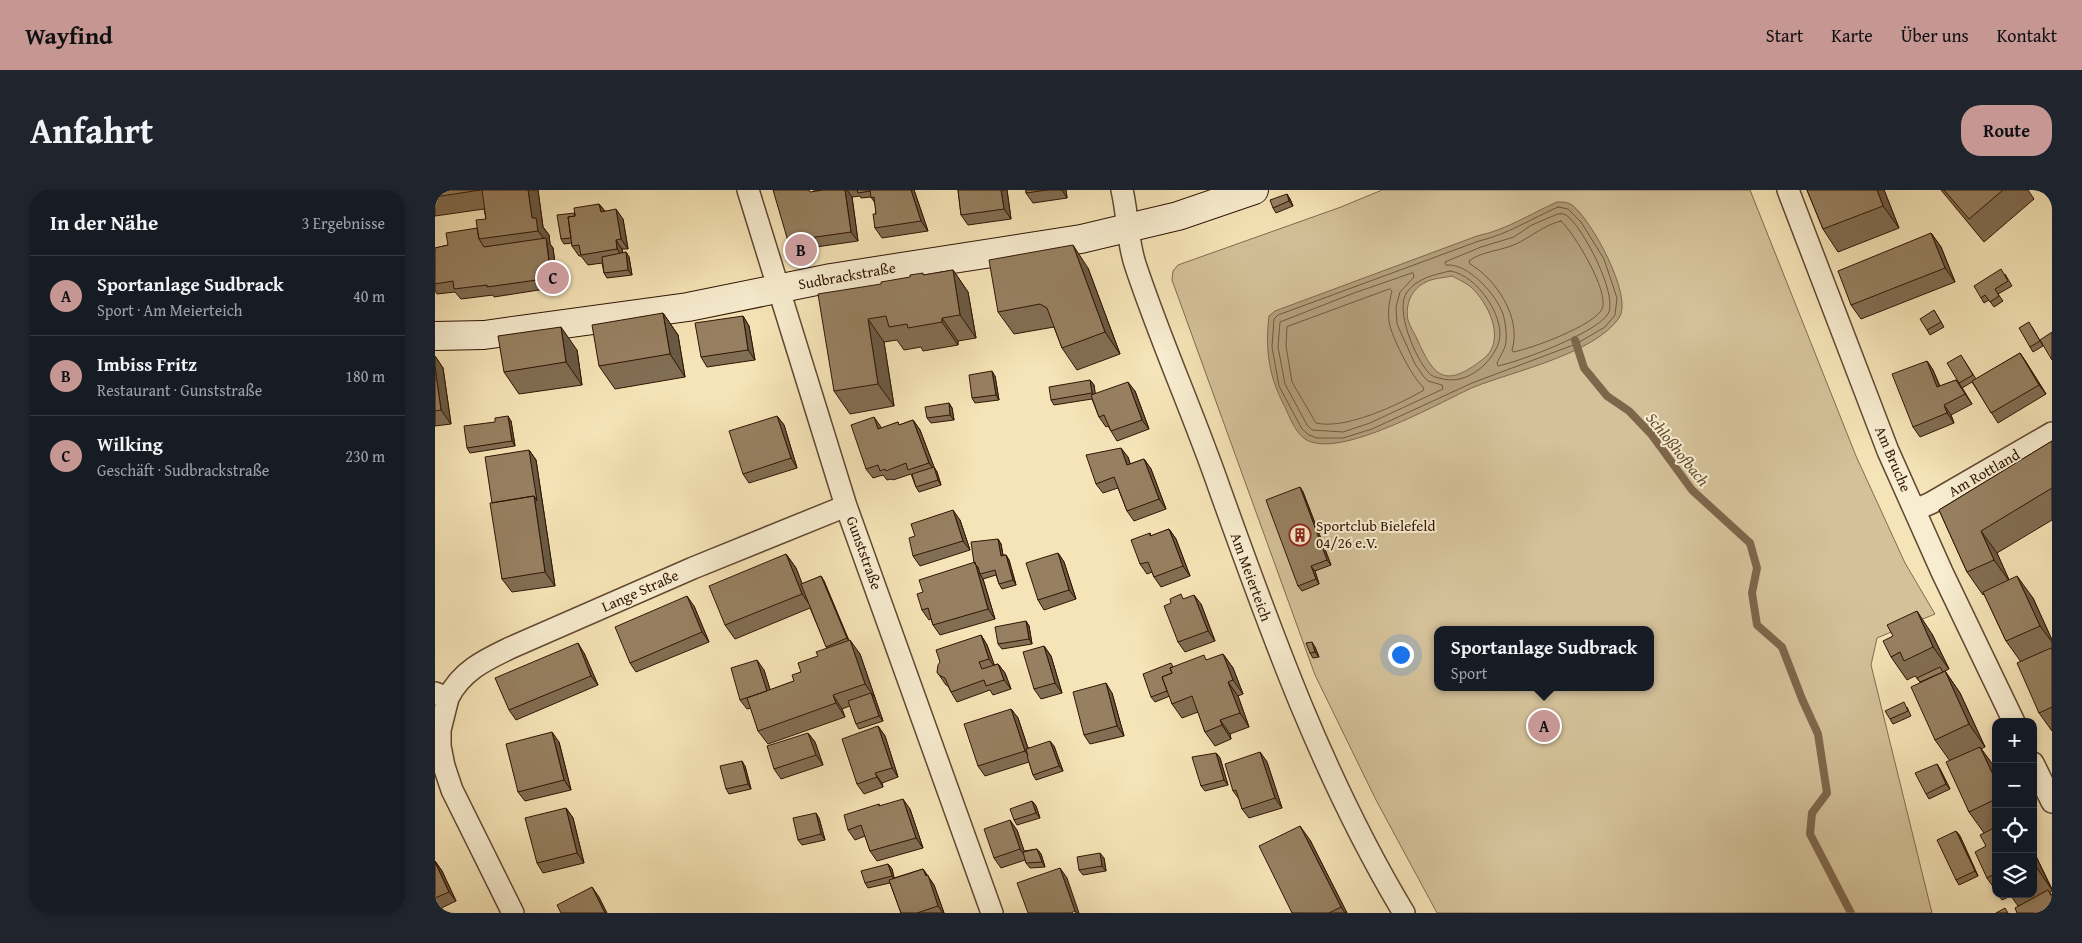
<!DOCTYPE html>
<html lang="de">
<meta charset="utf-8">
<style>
body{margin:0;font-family:"Gentium Book Plus",serif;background:#20242c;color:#f1f3f6}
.controls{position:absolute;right:15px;bottom:15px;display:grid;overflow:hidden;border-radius:10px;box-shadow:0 2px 8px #0003}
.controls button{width:45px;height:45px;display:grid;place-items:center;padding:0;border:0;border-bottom:1px solid #363941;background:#171b24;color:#f1f3f6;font:25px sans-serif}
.you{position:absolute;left:965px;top:464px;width:18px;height:18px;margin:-12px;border:4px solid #fff;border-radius:50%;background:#1a73e8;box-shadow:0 0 0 8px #1a73e833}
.badge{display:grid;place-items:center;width:32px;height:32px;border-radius:50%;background:#c59692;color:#111;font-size:16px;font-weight:700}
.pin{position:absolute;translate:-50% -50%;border:2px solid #fff;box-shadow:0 1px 5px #0006}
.popup{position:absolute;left:999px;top:436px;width:220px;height:65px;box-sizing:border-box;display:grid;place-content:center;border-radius:10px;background:#171b24;filter:drop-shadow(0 1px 4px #0005);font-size:16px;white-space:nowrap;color:#9ea1a6}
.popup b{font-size:19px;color:#f1f3f6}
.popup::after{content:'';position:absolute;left:50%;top:100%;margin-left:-10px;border:10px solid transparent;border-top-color:#171b24}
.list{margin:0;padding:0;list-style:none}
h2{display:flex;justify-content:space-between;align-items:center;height:65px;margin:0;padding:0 20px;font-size:21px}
h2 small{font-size:16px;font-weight:400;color:#9ea1a6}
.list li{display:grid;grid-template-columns:32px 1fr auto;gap:15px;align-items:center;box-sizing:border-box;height:80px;padding:0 20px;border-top:1px solid #363941}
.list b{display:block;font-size:19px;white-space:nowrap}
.list p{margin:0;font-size:16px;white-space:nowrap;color:#9ea1a6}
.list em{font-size:16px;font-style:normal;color:#9ea1a6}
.icon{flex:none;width:28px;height:28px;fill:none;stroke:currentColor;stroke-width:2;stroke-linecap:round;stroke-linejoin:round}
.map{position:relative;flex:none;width:1617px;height:723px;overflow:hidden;border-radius:20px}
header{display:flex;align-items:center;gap:30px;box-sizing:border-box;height:70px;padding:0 25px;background:#c59692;color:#111}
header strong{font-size:24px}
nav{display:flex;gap:28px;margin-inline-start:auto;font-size:18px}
.intro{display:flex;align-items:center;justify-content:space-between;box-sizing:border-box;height:120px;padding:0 30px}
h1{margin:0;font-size:35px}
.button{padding:12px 22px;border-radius:20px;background:#c59692;color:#111;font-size:18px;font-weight:700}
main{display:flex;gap:30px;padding:0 30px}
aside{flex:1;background:#171b24;border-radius:20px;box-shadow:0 2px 8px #0003}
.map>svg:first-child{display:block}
.green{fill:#d4c199;stroke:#826a4e;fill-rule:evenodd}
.water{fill:#b29d7a;stroke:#7e664b;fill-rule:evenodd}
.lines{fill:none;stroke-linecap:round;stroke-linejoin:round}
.shore{stroke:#72583f;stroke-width:1}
.stream{stroke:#7e664b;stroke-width:8}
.street-casing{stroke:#624831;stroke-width:24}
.secondary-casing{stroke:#311404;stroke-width:30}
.street{stroke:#f8edd0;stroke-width:21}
.secondary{stroke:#f8edd0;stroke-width:28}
.wall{fill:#826e53;stroke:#311404}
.shaded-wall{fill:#6a5a44;stroke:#311404}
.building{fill:#978061;stroke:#311404}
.labels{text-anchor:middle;stroke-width:4;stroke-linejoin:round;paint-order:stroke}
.street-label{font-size:15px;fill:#311404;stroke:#f8edd0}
.poi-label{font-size:15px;fill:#311404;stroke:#f8edd0;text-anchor:start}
.water-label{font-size:16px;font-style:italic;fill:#654b33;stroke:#f8edd0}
</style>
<header>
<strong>Wayfind</strong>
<nav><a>Start</a><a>Karte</a><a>Über uns</a><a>Kontakt</a></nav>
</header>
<div class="intro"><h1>Anfahrt</h1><a class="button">Route</a></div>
<main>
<aside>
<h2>In der Nähe<small>3 Ergebnisse</small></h2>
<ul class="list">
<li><span class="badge">A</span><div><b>Sportanlage Sudbrack</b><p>Sport · Am Meierteich</p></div><em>40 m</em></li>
<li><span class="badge">B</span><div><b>Imbiss Fritz</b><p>Restaurant · Gunststraße</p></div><em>180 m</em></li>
<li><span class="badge">C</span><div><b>Wilking</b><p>Geschäft · Sudbrackstraße</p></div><em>230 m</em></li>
</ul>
</aside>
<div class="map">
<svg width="1617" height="723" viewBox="0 0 1617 723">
<rect width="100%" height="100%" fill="#f5e4b7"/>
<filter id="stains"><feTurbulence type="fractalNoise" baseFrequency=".004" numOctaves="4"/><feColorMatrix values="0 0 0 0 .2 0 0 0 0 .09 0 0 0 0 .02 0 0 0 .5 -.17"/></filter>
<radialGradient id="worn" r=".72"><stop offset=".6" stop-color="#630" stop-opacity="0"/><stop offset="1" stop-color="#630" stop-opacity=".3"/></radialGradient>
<path class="green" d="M947,0H1315L1421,266L1470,373L1500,424L1442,448L1436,475L1497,723H1002L941,610L880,485L737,90L738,81L743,75L906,17ZM1003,440H1215V497H1003Z"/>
<path class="water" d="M1122,12C1127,12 1133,12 1137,15C1156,29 1199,107 1184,128C1159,164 1079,181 1039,197C1005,212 903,271 870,249C860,242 855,228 850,217C834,187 830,161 834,126L840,121L1042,46C1071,40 1095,24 1122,12ZM1017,86C1024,90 1034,94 1039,100C1056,118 1071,153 1047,170C1011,197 1000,189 983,151C980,144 975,137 973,130C970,115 976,99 991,92C998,88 1009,88 1017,86Z"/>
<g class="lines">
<path class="shore" d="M1123,17L1133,19L1146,32L1169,69L1182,108L1180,125L1170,137L1141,154L1037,193L937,239L908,248H882L874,245L867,239L844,196L837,157L839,129L843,125L1044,51C1073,44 1096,29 1123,17Z
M1123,24C1126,24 1128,23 1131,25C1147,35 1184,106 1173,124C1161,143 1086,171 1063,176L1062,173C1065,166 1071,158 1071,151C1072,143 1070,131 1068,124C1061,104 1033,73 1011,75L1010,72L1046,57L1079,47L1095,36Z
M1126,31C1139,43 1175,102 1167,119C1160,135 1096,159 1078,162L1077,160C1087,128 1061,89 1035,74L1034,71C1047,61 1066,61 1081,54C1096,47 1109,35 1126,31Z
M1015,81C1042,84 1075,132 1062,157C1052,178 1028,196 1004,188C1000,187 996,186 994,183C981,170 959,119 972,102C983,88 998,85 1015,81Z
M978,83L979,87L965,102L961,117L962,134L980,174L989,187L993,191L1007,195L1008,199L935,233L908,242L877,240L872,235L850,194L843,157L845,132L919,103Z
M955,99L957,101C954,113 952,124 955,136C959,151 977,187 988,197L989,200C963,215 910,240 881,233L857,192L851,156L852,137Z"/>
<path class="stream" d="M1140,150L1149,178L1172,206L1194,221L1216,244L1257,300L1315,353L1322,378L1317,403L1322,435L1347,457L1367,509L1383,544L1392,603L1377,623L1375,644L1416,723"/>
<g class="street-casing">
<path id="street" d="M313,0L411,316L557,723
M687,0C693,25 692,52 701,77C726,152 759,225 785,300C837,445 889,590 969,723
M1353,0L1453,261L1507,382L1579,532
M1480,320L1496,313L1617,243
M0,503L13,508L5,540V556L9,576L17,600L78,723
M13,508C26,481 50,470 75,458L258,378L411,316
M1598,573L1617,612"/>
</g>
<g class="secondary-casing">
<path id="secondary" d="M0,146L49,145L253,117L396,88L646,49L743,26L819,0"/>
</g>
<use href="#street" class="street"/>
<use href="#secondary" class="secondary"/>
</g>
<path class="wall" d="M0,0H103L108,37L114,45L115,54L118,58L123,97L59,107L58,105L26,109L20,102L2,104L0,101V58L13,55L42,38L51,29L49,19L0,26Z
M388,0H479L493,41L447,48L440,38L441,24L440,13L436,7L426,8L425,6L417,7L423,51L360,60L353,51L378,1Z
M523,0H572L576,29L533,35L526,25Z
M591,0H631L632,8L598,13L591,3Z
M1372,0H1449L1464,38L1403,62L1388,39Z
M1506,0H1593L1599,9L1549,52Z
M852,4L855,9L858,16L841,23L838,18Z
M164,14L170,21L188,29L193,59H187L188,63L191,62L194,67L197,85L172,88L169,83L167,73L153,75L146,66H144L137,56V53L129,54L126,49L140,23Z
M1496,43L1506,57L1520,92L1426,129L1416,115Z
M653,78L685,164L642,180L627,158L619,137L579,144L563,122Z
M518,80L533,102L541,148L523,151V155L488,161L486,157L469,160L462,150L449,152L459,216L415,224L399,201L446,94L489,85Z
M1570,84L1577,96L1563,104L1568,111L1559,117L1554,110L1549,113L1546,108Z
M1499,120L1509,137L1495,145L1492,140Z
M228,123L243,145L250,187L180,199L164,176Z
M308,126L314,136L320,170L272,177L266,167Z
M1597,137L1608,156L1598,162L1595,157Z
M142,160L147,195L84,204L69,182Z
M1585,163L1591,172L1611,204L1563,233L1537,192L1527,198L1524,193L1529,170L1541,189Z
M0,166L8,178L16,234L0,236Z
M1492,171L1498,180L1505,196L1521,190L1537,214L1516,225L1519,233L1485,247L1478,237Z
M560,186L564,210L540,213L537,208Z
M655,190L659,195L660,204L700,201L714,239L682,251L673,236L671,237L664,227L657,209L619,215L616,210Z
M514,213L517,218L519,230L496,233L492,228Z
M342,226L349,235L362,278L314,293L308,284Z
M478,230L485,240L499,277L502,282L506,295L484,302L481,297L476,284L458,290L457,289L452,290L448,285L438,288L431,279L446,237L447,238L463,232L464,235Z
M76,231L80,256L35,263L32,258Z
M1617,251V330L1562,363L1574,390L1598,408L1617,450V541L1604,523L1586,472L1571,451L1549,404L1548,405L1532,382L1504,320Z
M94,260L101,270L120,396L77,402L67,389L57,313Z
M693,267L695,274L709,269L716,279L731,319L699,331L692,321L683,298L668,303L661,294Z
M865,297L868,302L896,375L880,381L884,394L867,401L863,396Z
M525,330L535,360L485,376L478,366Z
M734,339L741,349L755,386L726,397L719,387L717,382L712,384L705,374L715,343L716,346Z
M563,349L566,354L568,365H571L574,370L581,395L567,399L564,394L561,385L548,389L560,429L505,445L498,435L496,429L494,430L487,420L488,402L539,373Z
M623,363L629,372L641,409L609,420L603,410Z
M351,364L361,378L367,394L386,386L389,391L414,451L425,464L448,531L424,539L421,534L415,516L407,519L410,527L333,554L323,541L316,518L312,519L305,510L329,480L335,500L359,491L366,482L392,458L375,418L300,449L290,435Z
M749,409L766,414L780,451L750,462L743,452Z
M259,416L274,452L201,482L195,473Z
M591,431L594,436L597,454L567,459L563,454Z
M1497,444L1514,479L1510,481L1525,503L1550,557L1546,559L1561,579V701L1552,688L1551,656L1549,643L1534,622L1515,571L1500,550L1485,492L1480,486L1472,490L1456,467Z
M546,445L552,455L559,475L563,474L570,483L576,499L558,505L555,500L522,512L516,502L513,496L511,495L502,482Z
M609,456L616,466L627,503L606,509L599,499Z
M880,457L884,467L878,468L875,463Z
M149,463L163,495L81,530L74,520Z
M788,464L798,478L808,504L803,506L814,537L795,544L796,549L780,556L770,542L763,522L747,528L737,514L735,506L720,512L716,507L739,477L773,470Z
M677,503L689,546L655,554L649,545Z
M1472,517L1476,526L1458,534L1455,529Z
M576,519L583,528L593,558L619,556L628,581L601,590L598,585L594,572L550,586L543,576Z
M443,536L450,546L463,587L447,593L448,597L429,604L422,594Z
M373,543L380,552L388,575L346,589L339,579Z
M124,552L136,600L90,611L83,602Z
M825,562L832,572L847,618L814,628L807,619L804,609L798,601Z
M781,563L785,568L793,595L770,601L766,596Z
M1502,574L1505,579L1515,599L1494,609L1491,604Z
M310,576L316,599L294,604L291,599Z
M597,611L601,616L605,628L582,635L579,630Z
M444,614L445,616L475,619L488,658L442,671L435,661L430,646L420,650L413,640Z
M131,618L138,628L149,673L108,683L102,673Z
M384,628L390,650L367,655L363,650Z
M582,640L589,661L602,659L606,664L610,677L595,678L591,673L590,670L566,678L559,668Z
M1521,641L1525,646L1543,686L1524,695L1521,690Z
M875,650L912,723H857Z
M1598,660L1617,699V701L1615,702L1617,705L1583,716L1576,706L1567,710L1563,704H1598Z
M669,668L671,681L648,685L644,680Z
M0,671L7,681L21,711L0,721Z
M453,674L457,679L459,688L488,679L499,695L509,723H466L455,693L433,698L430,693Z"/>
<path class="shaded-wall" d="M93,0H103L108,37L114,45L115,54L118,58L123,97L116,88L112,53L103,41L97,28Z
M410,0H412L417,7L423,51L416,42Z
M476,0H479L493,41L486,31Z
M566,0H572L576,29L569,19Z
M627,0H631L632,8Z
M1442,0H1449L1464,38L1448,16Z
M852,4L855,9L858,16L854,11Z
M164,14L171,23L166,22Z
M181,19L188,29L193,59L186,49Z
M1496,43L1506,57L1520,92L1510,78Z
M181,50L187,59L189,69L182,59Z
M638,55L653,78L685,164L670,142Z
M191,62L194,67L197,85L193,80Z
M518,80L533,102L541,148L525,125Z
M228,123L243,145L250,187L235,164Z
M308,126L314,136L320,170L313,160Z
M507,128L523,151V155L507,132Z
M433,129L449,152L459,216L443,194Z
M126,137L142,160L147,195L131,172Z
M1585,163L1591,172L1611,204L1604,195Z
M0,166L8,178L16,234L6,220L0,177Z
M1492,171L1498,180L1509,207L1502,197Z
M557,181L560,186L564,210L561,205Z
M655,190L659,195L661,208L657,203Z
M1521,190L1528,199L1537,214L1530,204Z
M693,192L700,201L714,239L707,230Z
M514,213L517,218L519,230L515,225Z
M1509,215L1516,225L1519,233L1512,223Z
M73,226L76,231L80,256L77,251Z
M342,226L349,235L362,278L356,268Z
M439,227L446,237L450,249L443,239Z
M478,230L485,240L499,277L502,282L506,295L503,290L500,282L494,273Z
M686,258L693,267L699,285L692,275Z
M94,260L101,270L120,396L110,382L99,306Z
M709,269L716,279L731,319L724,309Z
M865,297L868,302L896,375L892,370Z
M518,320L525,330L535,360L528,351Z
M734,339L741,349L755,386L748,376Z
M1546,341L1562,363L1575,392L1559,370Z
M563,349L566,354L569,371L566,366Z
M623,363L629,372L641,409L634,400Z
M351,364L361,378L377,418L367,404Z
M571,365L574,370L581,395L578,390Z
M540,372L547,383L545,384L548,389L560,429L553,419Z
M876,376L880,381L884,394L881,389Z
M386,386L389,391L415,453L412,448Z
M1582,386L1598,408L1617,450V452L1605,436Z
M759,405L766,414L780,451L773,441Z
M252,406L259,416L274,452L267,442Z
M1482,421L1497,444L1514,479L1498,457Z
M591,431L594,436L597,454L594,449Z
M546,445L552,455L561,479L554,469Z
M415,450L425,464L440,508L430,494Z
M877,452L880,457L884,467L880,462Z
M143,453L149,463L163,495L156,486Z
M609,456L616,466L627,503L620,493Z
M788,464L798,478L808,504L798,490Z
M322,470L329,480L339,512L332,502Z
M563,474L570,483L576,499L569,490Z
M1510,481L1525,503L1550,557L1534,534Z
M793,492L803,506L814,537L805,523Z
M671,493L677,503L689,546L682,536Z
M436,503L440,508L448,531L444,526Z
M398,505L407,519L410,527L401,513Z
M576,519L583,528L597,571L590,561Z
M785,530L795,544L796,549L787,535Z
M443,536L450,546L463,587L457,578Z
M117,542L124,552L136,600L129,590Z
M373,543L380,552L388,575L381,565Z
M615,551L619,556L628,581L624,576Z
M1545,557L1561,579V591Z
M825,562L832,572L847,618L840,608Z
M781,563L785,568L793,595L789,590Z
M307,571L310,576L316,599L313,594Z
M1502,574L1505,579L1515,599L1511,594Z
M440,583L447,593L448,597L442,587Z
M468,609L475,619L488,658L481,648Z
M597,611L601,616L605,628L601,623Z
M131,618L138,628L149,673L142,663Z
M381,623L384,628L390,650L386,644Z
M575,630L582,640L592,669L585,659Z
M865,636L875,650L912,723H910L906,717Z
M1521,641L1525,646L1543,686L1540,681Z
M602,659L606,664L610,677L607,672Z
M1598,660L1617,700L1602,678L1598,671Z
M665,663L669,668L671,681L667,676Z
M0,671L7,681L21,711L14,702Z
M453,674L457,679L460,691L457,686Z
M625,678L632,688L644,723H641L640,721Z
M488,679L499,695L509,723H508L503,716Z
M157,697L164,707L172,723H170Z"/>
<path class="building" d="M0,0H45L0,7Z
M47,0H93L97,28H101L103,41L44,49L41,30L51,29Z
M338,0H374L375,2L388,0H410L416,42L353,51Z
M422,0H435V1L423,3Z
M435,0H476L486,31L440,38L438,24H441L439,7L436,8Z
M523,0H566L569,19L526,25Z
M591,0H612L591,3Z
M1372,0H1442L1448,16L1388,39Z
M1509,0H1568L1534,29Z
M852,4L854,11L838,18L835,10Z
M164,14L166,22L181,19L186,49L181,50L182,59L146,65L144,55L137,56L133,27L140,26L139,18Z
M140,23V26L133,27L136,48L126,49L122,25Z
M42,38L44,49L49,57L111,48L116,88L52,97V95L19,99L18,91L0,94V58L13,55L11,43Z
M1496,43L1510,78L1416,115L1403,81Z
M638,55L670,142L627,158L612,118L605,114L563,122L554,70Z
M191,62L193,80L169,83L167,67Z
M1566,79L1573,91L1560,99L1564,106L1555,112L1550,105L1546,108L1539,96Z
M518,80L525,125L507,128V132L473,138L472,134L454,137L451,126L433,129L443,194L399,201L383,104L446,94V92L475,87V85L488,83V85Z
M1499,120L1506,132L1492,140L1485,129Z
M228,123L235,164L164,176L157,135Z
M308,126L313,160L266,167L260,133Z
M1594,132L1605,151L1595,157L1584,138Z
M126,137L131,172L69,182L63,146Z
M1617,142V170L1605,150Z
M1585,163L1604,195L1556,223L1537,191Z
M1526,165L1538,185L1524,193L1512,173Z
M1492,171L1502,197L1521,190L1530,204L1509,215L1512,223L1478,237L1457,184Z
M0,177L6,220L0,221Z
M557,181L561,205L537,208L534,185Z
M655,190L657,203L616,210L614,197Z
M693,192L707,230L676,241L669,225L664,227L656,205Z
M514,213L515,225L492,228L490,217Z
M73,226L77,251L32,258L29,236L60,232V228Z
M342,226L356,268L308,284L294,241Z
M439,227L443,239L463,232L464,235L478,230L494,273L473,280L471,273L451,281L450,279L445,281L443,275L431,279L416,235Z
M1617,251V298L1546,341L1559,370L1532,382L1504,320Z
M686,258L692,275L709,269L724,309L692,321L679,287L661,294L651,265Z
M94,260L102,311L99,306L57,313L50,267Z
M499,277L503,290L481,297L477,284Z
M865,297L892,370L876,376L881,389L863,396L831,310Z
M99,306L110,382L67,389L55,313Z
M518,320L528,351L478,366L474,348L480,346L476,334Z
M734,339L748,376L719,387L713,372L705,374L696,350L715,343V346Z
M563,349L566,366L571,365L578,390L564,394L560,380L545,384L543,377L539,373L536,352Z
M623,363L634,400L603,410L591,373Z
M351,364L367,404L290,435L274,396Z
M540,372L553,419L498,435L493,418L487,420L482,404L488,402L484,390Z
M386,386L412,448L391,457L366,394Z
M1582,386L1605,436L1571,451L1548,402Z
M746,404L748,409L759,405L773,441L743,452L729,416L736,413L735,409Z
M252,406L267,442L195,473L180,437Z
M1482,421L1498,457L1469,471L1465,462L1456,467L1448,451L1458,446L1452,435Z
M591,431L594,449L563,454L560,437Z
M546,445L554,469L544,472L547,479L563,474L569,490L551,496L549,490L516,502L510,488L504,485L502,482L503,475L505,472L501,460Z
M415,450L430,494L398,505L401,513L323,541L312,508L359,491L357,485L366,482L363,473L383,466L381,462Z
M877,452L880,462L875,463L871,453Z
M143,453L156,486L74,520L60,488Z
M609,456L620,493L599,499L588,462Z
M1616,458L1617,460V517L1604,523L1582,473Z
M788,464L798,490L793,492L805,523L785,530L787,535L770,542L757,506L737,514L727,487L737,483L735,478L769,465L771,470Z
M322,470L332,501L305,510L296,478Z
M736,473L738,477L735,478L737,483L727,487L732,501L716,507L708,484Z
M1505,477L1508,482L1485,492L1482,488Z
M1510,481L1534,534L1500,550L1476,497Z
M671,493L682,536L649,545L638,502Z
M436,503L444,526L421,534L413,511Z
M1469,512L1473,521L1455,529L1450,521Z
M576,519L590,561L543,576L529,534Z
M443,536L457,578L440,583L442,587L422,594L407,549Z
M117,542L129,590L83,602L71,554Z
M373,543L381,565L339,579L332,556Z
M615,551L624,576L598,585L592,566H593L591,559Z
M1545,557L1561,591V609L1534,622L1511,572Z
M825,562L840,608L807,619L801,600L798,601L790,574Z
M781,563L789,590L766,596L757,567Z
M307,571L313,594L291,599L285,576Z
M1502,574L1511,594L1491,604L1480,583Z
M468,609L481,648L435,661L426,635L413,640L409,625L444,614V616Z
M597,611L601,623L579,630L575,619Z
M131,618L142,663L102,673L90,628Z
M381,623L386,644L363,650L358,628Z
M575,630L585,659L559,668L549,639Z
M865,636L906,717L894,723H857L824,656Z
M1561,637V683L1552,688L1540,662L1551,656L1545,645Z
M1521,641L1540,681L1521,690L1502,650Z
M602,659L607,672L591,673L588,662Z
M665,663L667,676L644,680L642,667Z
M1598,671L1602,678L1598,680Z
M0,672L14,702L0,708Z
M453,674L457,686L430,693L426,681Z
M625,678L640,721L636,723H593L582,693Z
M488,679L491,686L493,685L503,716L482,723H466L454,690Z
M157,697L170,723H126L122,715Z
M1613,700L1617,707V723H1582L1580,718Z
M1570,718L1573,723H1561Z"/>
<defs>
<g id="building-ring" transform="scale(1.125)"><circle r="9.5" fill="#f8edd0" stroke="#8f2418" stroke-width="1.5"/><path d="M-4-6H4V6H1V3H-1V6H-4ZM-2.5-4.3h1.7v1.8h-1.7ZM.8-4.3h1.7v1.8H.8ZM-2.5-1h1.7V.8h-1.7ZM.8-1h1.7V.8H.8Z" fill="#8f2418"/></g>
</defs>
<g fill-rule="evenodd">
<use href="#building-ring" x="865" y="345"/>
</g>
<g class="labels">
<g class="street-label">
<text transform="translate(412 86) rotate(-10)" y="5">Sudbrackstraße</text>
<text transform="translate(1458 269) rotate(67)" y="5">Am Bruche</text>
<text transform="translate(1549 283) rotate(-30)" y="5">Am Rottland</text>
<text transform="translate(429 363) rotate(70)" y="5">Gunststraße</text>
<text transform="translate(816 387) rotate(70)" y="5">Am Meierteich</text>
<text transform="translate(205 401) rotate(-24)" y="5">Lange Straße</text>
</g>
<g class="poi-label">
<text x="881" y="341">Sportclub Bielefeld<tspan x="881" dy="17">04/26 e.V.</tspan></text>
</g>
<g class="water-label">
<text transform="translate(1243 259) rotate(51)" y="6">Schloßhofbach</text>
</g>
</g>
<rect width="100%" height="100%" filter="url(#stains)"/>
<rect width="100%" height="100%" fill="url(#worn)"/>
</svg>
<div class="controls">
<button>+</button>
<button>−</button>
<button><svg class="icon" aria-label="locate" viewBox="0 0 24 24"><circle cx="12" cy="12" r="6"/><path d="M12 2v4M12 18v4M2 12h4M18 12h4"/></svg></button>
<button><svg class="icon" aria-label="layers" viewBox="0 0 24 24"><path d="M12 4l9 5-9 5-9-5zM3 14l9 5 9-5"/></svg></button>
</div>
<div class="you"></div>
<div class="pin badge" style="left:1109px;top:536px">A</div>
<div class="popup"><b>Sportanlage Sudbrack</b>Sport</div>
<div class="pin badge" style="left:366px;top:60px">B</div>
<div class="pin badge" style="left:118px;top:88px">C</div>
</div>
</main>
